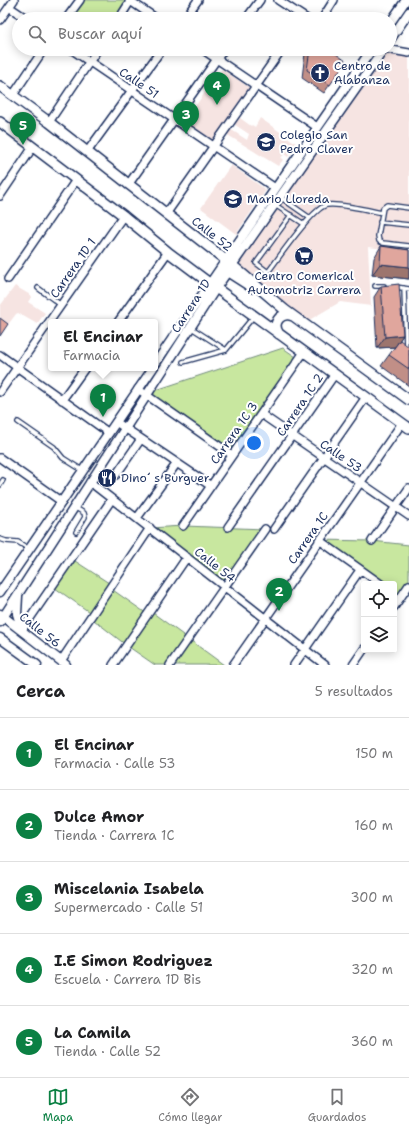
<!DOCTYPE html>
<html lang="es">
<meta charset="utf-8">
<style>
body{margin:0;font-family:"Shantell Sans",sans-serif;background:#f6f6f6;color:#202124}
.controls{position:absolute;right:12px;bottom:12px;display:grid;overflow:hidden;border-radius:4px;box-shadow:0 2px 10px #0003}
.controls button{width:36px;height:36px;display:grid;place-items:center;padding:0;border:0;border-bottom:1px solid #e0e0e0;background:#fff;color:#202124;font:20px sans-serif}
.you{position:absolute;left:254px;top:443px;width:14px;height:14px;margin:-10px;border:3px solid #fff;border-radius:50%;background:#1a73e8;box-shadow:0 0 0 6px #1a73e833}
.badge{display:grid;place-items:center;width:26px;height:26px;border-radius:50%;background:#0b8043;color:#fff;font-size:13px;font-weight:700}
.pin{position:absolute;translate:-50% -33px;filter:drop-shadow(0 1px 2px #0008)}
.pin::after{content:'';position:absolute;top:21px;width:14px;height:12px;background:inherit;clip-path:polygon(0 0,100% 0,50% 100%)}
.popup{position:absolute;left:48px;top:319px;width:110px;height:52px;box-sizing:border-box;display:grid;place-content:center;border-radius:4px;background:#fff;filter:drop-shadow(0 1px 3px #0005);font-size:13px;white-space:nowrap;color:#757577}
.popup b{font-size:15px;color:#202124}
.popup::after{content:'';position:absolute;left:50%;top:100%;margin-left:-8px;border:8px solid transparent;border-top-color:#fff}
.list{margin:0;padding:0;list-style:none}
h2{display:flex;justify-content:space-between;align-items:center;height:52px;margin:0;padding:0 16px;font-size:17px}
h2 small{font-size:13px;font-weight:400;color:#757577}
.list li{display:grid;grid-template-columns:26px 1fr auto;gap:12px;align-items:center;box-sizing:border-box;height:72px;padding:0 16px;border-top:1px solid #e0e0e0}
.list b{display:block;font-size:15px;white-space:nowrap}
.list p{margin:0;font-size:13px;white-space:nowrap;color:#757577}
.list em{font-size:13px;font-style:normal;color:#757577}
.icon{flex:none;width:22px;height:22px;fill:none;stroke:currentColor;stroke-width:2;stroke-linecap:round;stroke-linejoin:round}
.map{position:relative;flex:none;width:409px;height:665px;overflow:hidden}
.search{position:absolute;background:#fff;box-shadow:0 2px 10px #0003;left:12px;right:12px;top:12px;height:44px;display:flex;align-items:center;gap:10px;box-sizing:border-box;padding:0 14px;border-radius:22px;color:#757577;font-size:15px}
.sheet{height:412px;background:#fff}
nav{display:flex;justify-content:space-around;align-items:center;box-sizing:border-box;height:56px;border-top:1px solid #e0e0e0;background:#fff;font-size:11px;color:#757577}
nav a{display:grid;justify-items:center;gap:2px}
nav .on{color:#0b8043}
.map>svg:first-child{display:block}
.built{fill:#f6e4e2}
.green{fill:#c8e79f;stroke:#728b7e}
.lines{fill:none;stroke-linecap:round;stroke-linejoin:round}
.service-casing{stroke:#1b2f5e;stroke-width:6}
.minor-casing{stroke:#1b2f5e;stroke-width:10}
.tertiary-casing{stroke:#1b2f5e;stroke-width:11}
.secondary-casing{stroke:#1b2f5e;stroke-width:12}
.service{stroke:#fff;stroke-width:3.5}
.minor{stroke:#fff;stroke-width:7}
.tertiary{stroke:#fff;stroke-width:8}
.secondary{stroke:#fff;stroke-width:9}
.wall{fill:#c18f87;stroke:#1b2f5e}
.shaded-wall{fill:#9d746e;stroke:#1b2f5e}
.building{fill:#e0a69d;stroke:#1b2f5e}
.labels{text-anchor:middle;stroke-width:4;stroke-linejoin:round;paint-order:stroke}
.poi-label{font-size:12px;fill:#1b2f5e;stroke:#fff;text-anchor:start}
.street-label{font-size:12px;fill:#1b2f5e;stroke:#fff}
</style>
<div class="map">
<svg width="409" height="665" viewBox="0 0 409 665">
<rect width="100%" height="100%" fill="#fff"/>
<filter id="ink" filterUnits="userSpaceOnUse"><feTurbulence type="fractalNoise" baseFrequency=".025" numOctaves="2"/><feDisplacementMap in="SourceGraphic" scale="8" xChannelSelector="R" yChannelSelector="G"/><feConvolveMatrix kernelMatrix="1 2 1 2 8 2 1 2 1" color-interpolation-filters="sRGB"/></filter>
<g filter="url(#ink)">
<path class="built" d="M384,49L409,53V252L368,247L371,306L340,302L304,323L232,265Z
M222,69L250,88L212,142L183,123Z
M240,118L251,126L252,125L255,127L260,118L296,143L288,157L284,154L281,158L283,160L278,166L226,134L230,129L247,140L249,134L234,124Z
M231,165L266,190L236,234L201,208Z
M15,286L32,296L28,302L45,313L37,324L18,313L16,314L4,330L0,327V306Z"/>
<path class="green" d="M80,0H129L119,19H66Z
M283,348L296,357L232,449L153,395L156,390Z
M183,526L265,529L225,586L150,528Z
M319,540L372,541L409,545V585L400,597L394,593V584H381Z
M75,561L112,585L110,588L150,616L153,613L224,665H155L126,645L90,617L92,614L55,588Z"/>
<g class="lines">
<g class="service-casing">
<path id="service" d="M280,197L310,218
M275,205L304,224
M409,208L387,205L383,208L378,236L379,241L383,243L409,246
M291,215L256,263L268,272C278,259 313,207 327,205C340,203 368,210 382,213
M380,222L409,225
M375,286H384
M396,287L409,289
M38,288L61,305
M404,288L406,349L409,352
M190,327L226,350
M183,362L226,350L254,316
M18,422L54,447L63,458L82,470
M0,485L3,480
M74,507L84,513L85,517L76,532
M0,539L6,541L18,542L29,549"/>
</g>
<g class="minor-casing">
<path id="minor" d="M129,0L157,19
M278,0L307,19
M9,7L27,19
M66,19L80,0
M119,19L131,0
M184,19L198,0
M246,19L260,0
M322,19L334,0
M0,20L14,0
M71,49L275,188
M202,49L317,127
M386,49L409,53
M13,95L44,49
M49,122L98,49
M87,152L162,49
M128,185L224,49
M0,196L33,147
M166,214L282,49
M8,279L76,180
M118,322L168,252
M0,355L109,433
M138,389L232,455
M0,392L124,215
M62,400L85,368
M261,414L409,516
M116,422L211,486
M0,458L62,502
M116,475L141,439
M90,482L325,665
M137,518L177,463
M183,526L304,352
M228,527L335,374
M274,529L366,397
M319,540L381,584
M372,541L409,488
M394,607L409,585
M22,630L112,499
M61,661L150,528
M113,665L187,557
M170,665L265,529
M233,665L402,423
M294,665L360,570
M353,665L364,649"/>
</g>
<g class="tertiary-casing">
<path id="tertiary" d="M390,23L406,0
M390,40L409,12
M155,364L226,260L372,49
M0,592L153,368
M18,596L17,614L22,630
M0,614L66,665
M0,622L216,288L384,49
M0,638L37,665"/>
</g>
<g class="secondary-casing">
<path id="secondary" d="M0,86L49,122L232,265L285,310L409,400
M0,122L120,213L168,252L216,288L409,428
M210,283L228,272L253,288
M279,334C271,323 281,311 293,316"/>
</g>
<use href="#service" class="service"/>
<use href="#minor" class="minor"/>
<use href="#tertiary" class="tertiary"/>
<use href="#secondary" class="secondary"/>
</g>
<path class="wall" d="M307,49H317L321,51L346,61L324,93L302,78L305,53Z
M381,246L409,250V279L372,275L374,258Z
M381,286L403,335L395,347L377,348L374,297Z
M409,347V386L381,366L389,355Z"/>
<path class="shaded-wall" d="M380,264L409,267V279L372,275Z
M403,335L395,347L377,348L385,337Z"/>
<path class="building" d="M310,49H317L321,51L325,49H329L346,61L330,85L307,70Z
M381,246L409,250V267L380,264Z
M399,284L403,335L385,337L381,286Z
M0,318L8,324L0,336Z
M400,340L409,347V369L389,355Z"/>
</g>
<defs>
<g id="church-disc" transform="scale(1)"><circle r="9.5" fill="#1b2f5e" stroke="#fff"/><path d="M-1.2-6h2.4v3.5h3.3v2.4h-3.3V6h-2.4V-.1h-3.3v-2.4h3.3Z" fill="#fff"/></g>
<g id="school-disc" transform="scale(1)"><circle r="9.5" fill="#1b2f5e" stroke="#fff"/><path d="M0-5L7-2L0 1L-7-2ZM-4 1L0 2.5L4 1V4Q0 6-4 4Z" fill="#fff"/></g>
<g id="supermarket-disc" transform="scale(1)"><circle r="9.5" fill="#1b2f5e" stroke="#fff"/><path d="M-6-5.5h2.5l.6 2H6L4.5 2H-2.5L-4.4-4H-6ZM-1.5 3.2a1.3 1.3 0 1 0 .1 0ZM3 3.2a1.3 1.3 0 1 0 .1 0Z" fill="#fff"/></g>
<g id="restaurant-disc" transform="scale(1)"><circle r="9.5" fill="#1b2f5e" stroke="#fff"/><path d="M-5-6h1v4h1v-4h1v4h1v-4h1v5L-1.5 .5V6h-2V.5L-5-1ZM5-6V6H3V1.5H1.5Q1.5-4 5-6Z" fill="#fff"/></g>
</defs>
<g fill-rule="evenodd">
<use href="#church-disc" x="320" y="73"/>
<use href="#school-disc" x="266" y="142"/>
<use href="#school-disc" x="233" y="199"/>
<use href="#supermarket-disc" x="304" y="256"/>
<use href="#restaurant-disc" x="107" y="478"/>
</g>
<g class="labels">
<g class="poi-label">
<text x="334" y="70">Centro de<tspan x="334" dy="14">Alabanza</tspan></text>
<text x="280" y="139">Colegio San<tspan x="280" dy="14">Pedro Claver</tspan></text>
<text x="247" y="203">Mario Lloreda</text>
<text x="304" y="280" text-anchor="middle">Centro Comerical<tspan x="304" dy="14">Automotriz Carrera</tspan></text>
<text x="121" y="482">Dino´ s Burguer</text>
</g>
<g class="street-label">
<text transform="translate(139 83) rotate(34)" y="4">Calle 51</text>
<text transform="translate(212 234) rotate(38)" y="4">Calle 52</text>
<text transform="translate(73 268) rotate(-55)" y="4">Carrera 1D 1</text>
<text transform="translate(191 306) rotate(-57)" y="4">Carrera 1D</text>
<text transform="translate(300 405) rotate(-56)" y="4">Carrera 1C 2</text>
<text transform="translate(234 433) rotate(-55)" y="4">Carrera 1C 3</text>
<text transform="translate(341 456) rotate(34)" y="4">Calle 53</text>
<text transform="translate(308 538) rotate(-55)" y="4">Carrera 1C</text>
<text transform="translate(215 565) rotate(38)" y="4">Calle 54</text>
<text transform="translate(40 630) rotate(38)" y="4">Calle 56</text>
</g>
</g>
</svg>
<div class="controls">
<button><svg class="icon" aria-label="locate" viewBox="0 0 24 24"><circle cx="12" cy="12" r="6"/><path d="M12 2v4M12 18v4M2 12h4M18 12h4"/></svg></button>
<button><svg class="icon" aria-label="layers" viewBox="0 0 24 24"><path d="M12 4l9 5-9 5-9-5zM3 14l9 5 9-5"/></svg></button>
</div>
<div class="you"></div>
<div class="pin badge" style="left:103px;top:417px">1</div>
<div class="popup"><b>El Encinar</b>Farmacia</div>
<div class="pin badge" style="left:279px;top:611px">2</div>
<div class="pin badge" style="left:186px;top:134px">3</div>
<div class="pin badge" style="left:217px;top:105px">4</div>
<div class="pin badge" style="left:23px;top:145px">5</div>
<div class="search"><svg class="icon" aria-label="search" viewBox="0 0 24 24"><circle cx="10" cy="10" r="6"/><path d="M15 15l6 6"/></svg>Buscar aquí</div>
</div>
<section class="sheet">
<h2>Cerca<small>5 resultados</small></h2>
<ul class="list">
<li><span class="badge">1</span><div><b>El Encinar</b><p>Farmacia · Calle 53</p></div><em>150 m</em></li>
<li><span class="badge">2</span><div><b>Dulce Amor</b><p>Tienda · Carrera 1C</p></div><em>160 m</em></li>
<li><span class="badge">3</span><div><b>Miscelania Isabela</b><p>Supermercado · Calle 51</p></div><em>300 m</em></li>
<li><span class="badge">4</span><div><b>I.E Simon Rodriguez</b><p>Escuela · Carrera 1D Bis</p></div><em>320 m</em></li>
<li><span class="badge">5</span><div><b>La Camila</b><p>Tienda · Calle 52</p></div><em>360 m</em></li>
</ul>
</section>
<nav>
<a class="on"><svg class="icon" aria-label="map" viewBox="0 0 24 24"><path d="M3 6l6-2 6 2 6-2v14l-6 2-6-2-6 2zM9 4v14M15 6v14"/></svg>Mapa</a>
<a><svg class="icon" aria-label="directions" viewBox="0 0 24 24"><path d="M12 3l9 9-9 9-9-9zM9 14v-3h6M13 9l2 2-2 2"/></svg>Cómo llegar</a>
<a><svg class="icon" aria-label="saved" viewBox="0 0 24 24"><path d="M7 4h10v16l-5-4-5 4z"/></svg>Guardados</a>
</nav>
